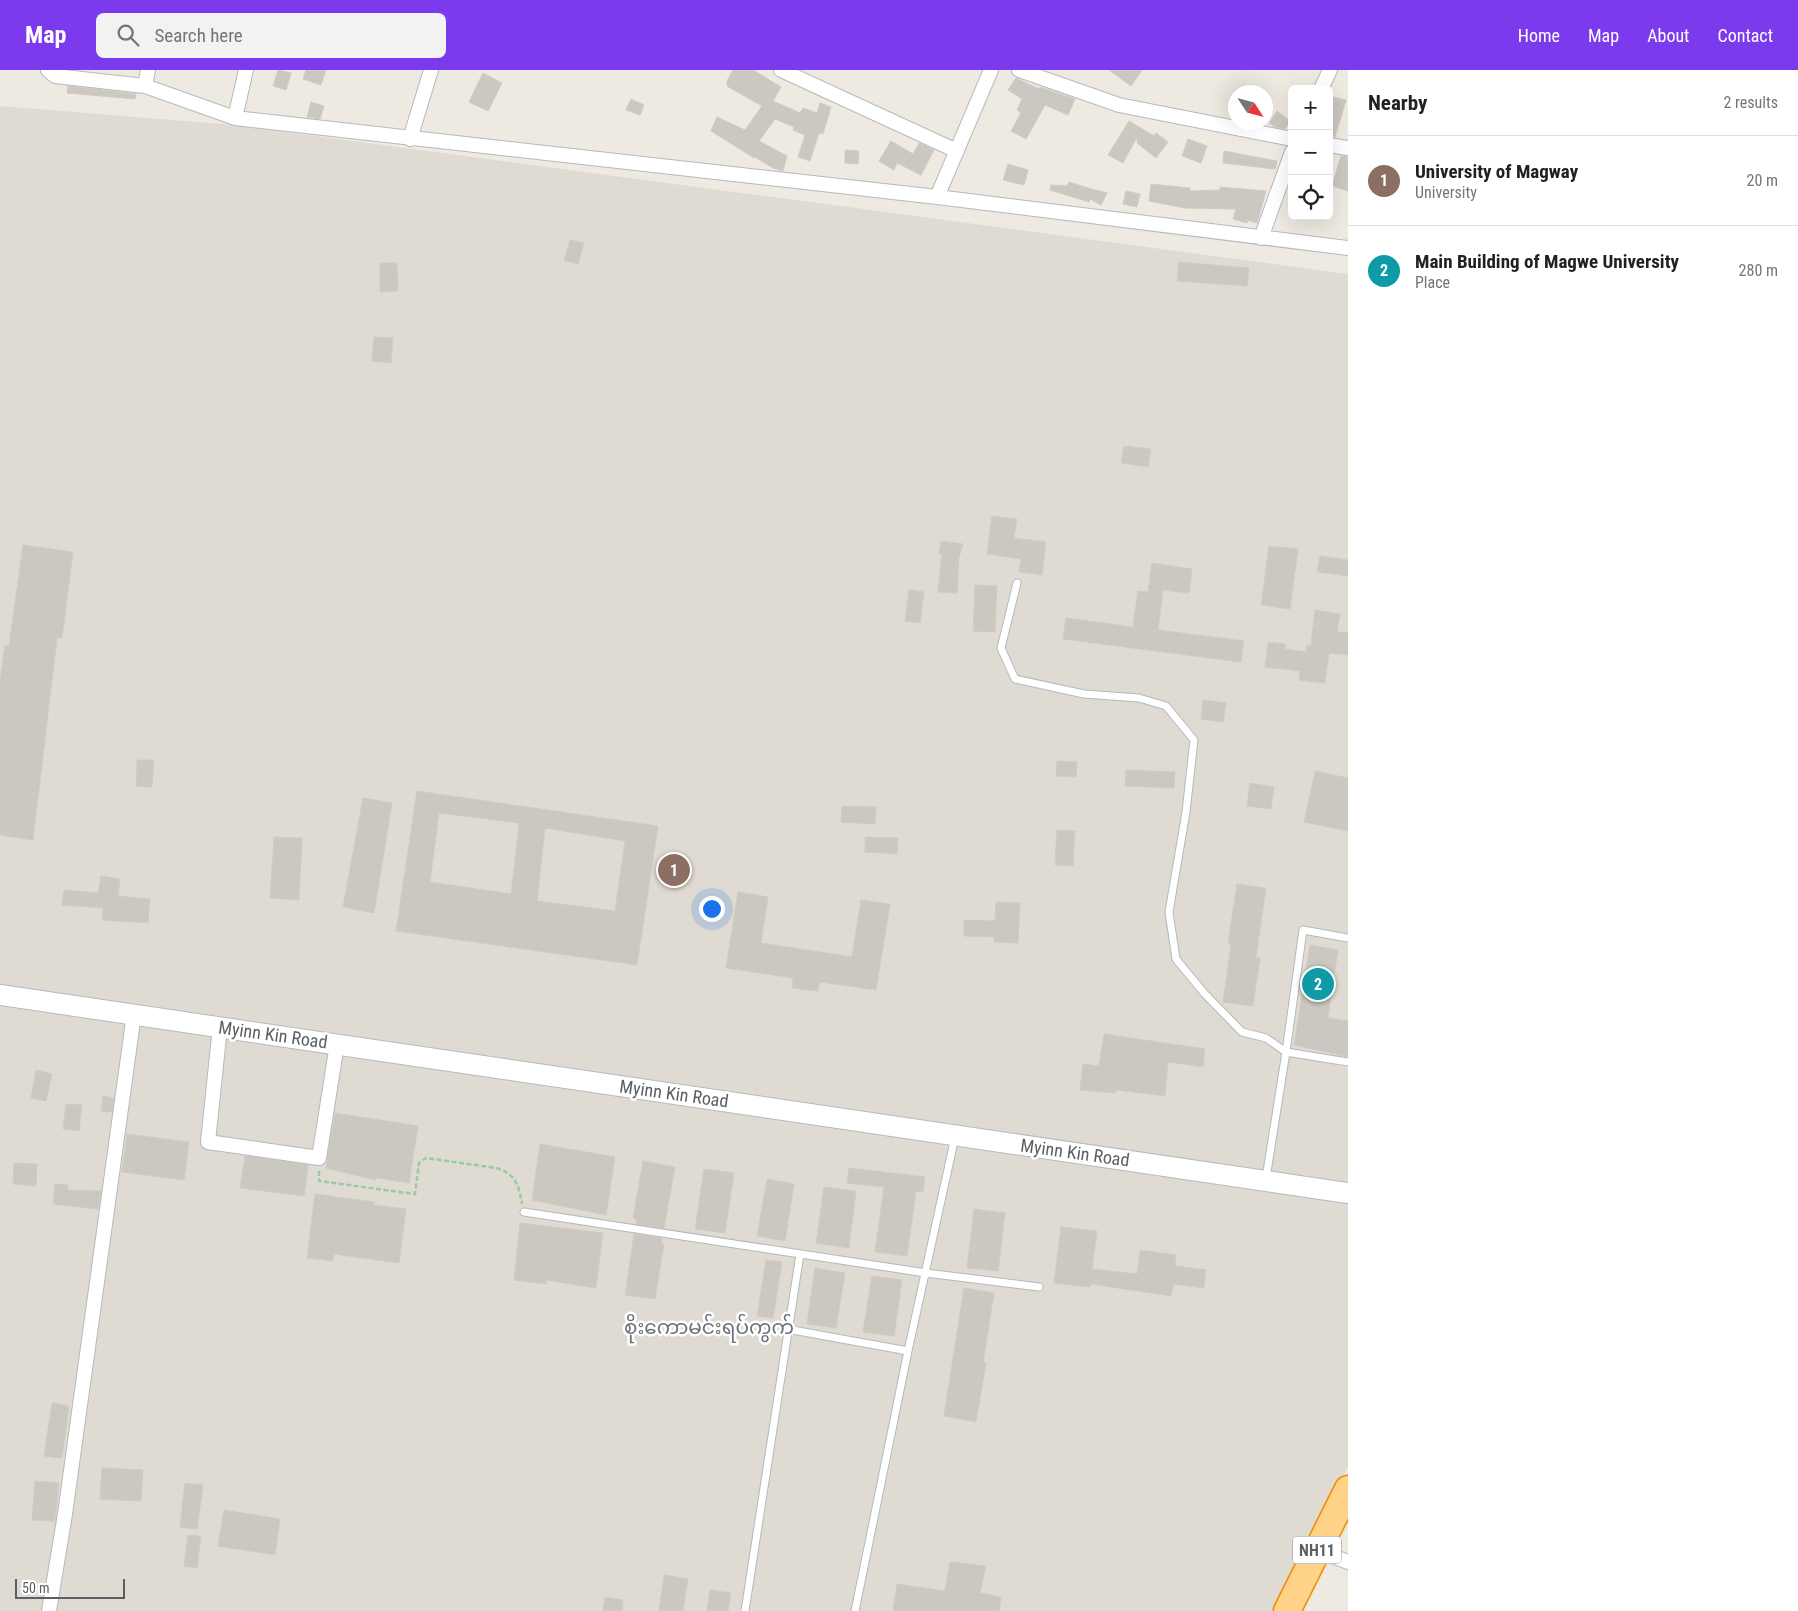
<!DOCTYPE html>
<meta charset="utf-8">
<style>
body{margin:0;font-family:"Roboto Condensed","Noto Sans Myanmar",sans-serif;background:#f2f2f2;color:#202124}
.controls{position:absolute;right:15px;top:15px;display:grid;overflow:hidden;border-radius:8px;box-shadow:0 5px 20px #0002}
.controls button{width:45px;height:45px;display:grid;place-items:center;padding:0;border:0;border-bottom:1px solid #e0e0e0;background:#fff;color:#202124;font:25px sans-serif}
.compass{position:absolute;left:1228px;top:15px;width:45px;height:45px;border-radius:50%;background:#fff;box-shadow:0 5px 20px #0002;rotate:126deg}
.scale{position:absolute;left:15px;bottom:12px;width:110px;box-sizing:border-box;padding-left:5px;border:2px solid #5a5f63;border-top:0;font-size:14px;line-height:18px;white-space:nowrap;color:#5a5f63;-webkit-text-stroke:4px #fff;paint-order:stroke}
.you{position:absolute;left:711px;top:838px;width:18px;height:18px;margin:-12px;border:4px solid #fff;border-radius:50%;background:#1a73e8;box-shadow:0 0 0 8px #1a73e833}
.badge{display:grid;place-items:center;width:32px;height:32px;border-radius:50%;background:#7c3aed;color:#fff;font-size:16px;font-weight:700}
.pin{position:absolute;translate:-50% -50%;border:2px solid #fff;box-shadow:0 1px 5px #0006}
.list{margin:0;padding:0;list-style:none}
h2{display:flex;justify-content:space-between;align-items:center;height:65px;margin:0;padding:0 20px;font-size:21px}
h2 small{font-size:16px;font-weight:400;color:#757577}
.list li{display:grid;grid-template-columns:32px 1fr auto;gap:15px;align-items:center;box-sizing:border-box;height:90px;padding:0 20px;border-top:1px solid #e0e0e0}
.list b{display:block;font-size:19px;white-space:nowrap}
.list p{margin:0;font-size:16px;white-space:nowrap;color:#757577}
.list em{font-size:16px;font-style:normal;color:#757577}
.icon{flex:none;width:28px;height:28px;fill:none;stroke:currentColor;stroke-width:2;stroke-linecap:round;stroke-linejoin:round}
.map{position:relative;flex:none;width:1348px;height:1541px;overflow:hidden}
header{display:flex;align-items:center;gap:30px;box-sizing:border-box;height:70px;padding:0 25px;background:#7c3aed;color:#fff}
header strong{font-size:24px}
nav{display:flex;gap:28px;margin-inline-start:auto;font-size:18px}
.search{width:350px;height:45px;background:#f2f2f2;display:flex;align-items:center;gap:12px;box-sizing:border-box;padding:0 18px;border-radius:8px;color:#757577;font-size:19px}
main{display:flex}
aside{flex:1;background:#fff}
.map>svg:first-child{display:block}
.education{fill:#e0dbd2}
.building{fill:#cbc7c1;stroke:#d3cbc0;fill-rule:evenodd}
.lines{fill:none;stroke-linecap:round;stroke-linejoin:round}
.lane-casing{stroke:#b4b9bd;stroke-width:9}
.street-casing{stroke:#b4b9bd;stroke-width:16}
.secondary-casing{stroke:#b5babf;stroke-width:22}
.highway-casing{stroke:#ef8a00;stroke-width:29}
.path{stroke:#97cba0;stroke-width:2.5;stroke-dasharray:5 2.5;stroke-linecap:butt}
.lane{stroke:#fff;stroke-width:7}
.street{stroke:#fff;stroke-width:14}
.secondary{stroke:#fff;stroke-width:20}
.highway{stroke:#ffd387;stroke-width:26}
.labels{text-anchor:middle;stroke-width:5;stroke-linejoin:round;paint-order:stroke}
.shield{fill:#fff;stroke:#8c8f92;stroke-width:1}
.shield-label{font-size:16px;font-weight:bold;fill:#5a5f63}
.street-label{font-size:18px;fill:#5a5f63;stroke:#fff}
.quarter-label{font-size:20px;fill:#6b7175;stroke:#fff}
</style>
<header>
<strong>Map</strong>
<div class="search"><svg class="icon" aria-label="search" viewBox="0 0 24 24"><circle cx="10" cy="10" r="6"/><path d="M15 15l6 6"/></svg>Search here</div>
<nav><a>Home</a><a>Map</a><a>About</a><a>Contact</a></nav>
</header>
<main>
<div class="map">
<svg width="1348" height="1541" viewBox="0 0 1348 1541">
<rect width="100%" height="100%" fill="#eeeae2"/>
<path class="education" d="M0,36L234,55L1348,204V1397L1273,1541H0Z"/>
<path class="building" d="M278,0L291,3L286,20L273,16Z
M306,0H326L321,15L303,9Z
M733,0H753L781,17L773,31L800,43L803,38L817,43L820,33L831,37L823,64L819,63L810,91L798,87L805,65L793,60L794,57L775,49L759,71L787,86L783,101L773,98L755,87L754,88L711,61L717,47L745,60L762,36L727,16V11Z
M1109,0H1142L1131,16Z
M483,3L502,13L488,41L469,32Z
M1016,8L1039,19L1040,17L1075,29L1068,45L1045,35L1026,69L1011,61L1021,43L1017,40L1022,29L1008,20Z
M68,16L136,24L135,29L67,23Z
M1329,26L1346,30L1335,67L1329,66Z
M631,29L644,35L640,45L626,40Z
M311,32L324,36L320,49L307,47Z
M1277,41L1290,51L1285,59L1275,57L1269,53Z
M1129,51L1154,66L1156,63L1168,72L1156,88L1137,73L1138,69H1136L1123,93L1108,85Z
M1188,69L1207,76L1201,93L1182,86Z
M891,71L913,84L919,73L934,80L921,105L897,93L894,100L879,91Z
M845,80L859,81L858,94L845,93Z
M1224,81L1277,91L1275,99L1223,93Z
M1341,86L1348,87V121L1332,116Z
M1008,94L1028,100L1024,115L1003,110Z
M1069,112L1088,118L1107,123L1101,135L1090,129L1089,132L1050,120L1051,115L1067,116Z
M1151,114L1190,118V121L1220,120V117L1266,121L1257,153L1248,150L1247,153L1233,149L1236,139L1185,138L1149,131Z
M1126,121L1140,124L1137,137L1123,134Z
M570,170L584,173L578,194L564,190Z
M1179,192L1249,198L1247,216L1177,211Z
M380,193H397L398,221L380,222Z
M374,267L393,268L391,293L372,291Z
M1124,376L1151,379L1148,397L1121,393Z
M992,446L1017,449L1014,468L1046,472L1042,505L1019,502L1021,489L987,484Z
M941,471L963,474L959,487L957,523L938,522L942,484H939Z
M23,475L73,482L62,568H57L33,770L0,765V611L5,575L9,576Z
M1269,476L1298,479L1290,539L1261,535Z
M1320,486L1348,490V506L1317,502Z
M1152,493L1192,499L1189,523L1163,520L1158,560L1244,571L1241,592L1063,569L1066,548L1133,557L1138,521L1148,522Z
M975,515L997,516L995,562L973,561Z
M909,520L924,522L920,553L905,551Z
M1315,540L1340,544L1337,562L1348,563V585L1329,583L1325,613L1299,610L1300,601L1265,597L1268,572L1285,574V579L1306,582L1307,575H1311Z
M1203,630L1226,633L1223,652L1201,649Z
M137,690H154L152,717L136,716Z
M1057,691L1077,692L1076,707L1056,706Z
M1126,700L1175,702L1174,718L1125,716Z
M1315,701L1348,708V761L1304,752Z
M1250,713L1274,717L1271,739L1247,736Z
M417,721L658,756L637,895L396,861ZM439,743L519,753L511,824L430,812ZM545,758L625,771L615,841L537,831Z
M363,728L392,733L374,843L343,837Z
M842,736L876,737L875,754L841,752Z
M1057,760L1075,761L1073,796L1055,795Z
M274,767L302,768L299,830L270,828Z
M865,767L898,768L897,784L865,782Z
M101,806L120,809L118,826L150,829L148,853L102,850L103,838L62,835L64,820L98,823Z
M1237,814L1266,818L1256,887L1260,888L1253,936L1223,932L1231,875L1228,874Z
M738,822L768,827L761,873L852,887L861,830L890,834L876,920L820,912L818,921L792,918L793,908L726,898Z
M996,832L1020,833L1018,873L994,872V867L964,866V850L995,851Z
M1310,875L1338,880L1328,948L1348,951V987L1294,975Z
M1104,964L1205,979L1203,997L1168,992L1165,1026L1116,1020L1115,1023L1080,1020L1083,994L1099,996Z
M36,1000L52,1004L46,1031L31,1028Z
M103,1026L114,1028L112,1042L101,1041Z
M66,1034L82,1035L79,1061L63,1059Z
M335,1043L418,1056L409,1113L376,1108L375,1110L326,1098Z
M127,1064L189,1072L184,1110L122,1102Z
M540,1074L615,1087L606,1145L532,1130Z
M245,1086L308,1095L304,1126L240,1118Z
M643,1091L675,1097L664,1158L636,1154V1149L633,1148Z
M14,1093L37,1094L36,1116L13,1114Z
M849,1098L925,1107L923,1122L916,1121L907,1186L875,1182L884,1117L847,1113Z
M704,1099L734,1103L725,1163L695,1159Z
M767,1109L794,1114L785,1171L757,1166Z
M55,1114L68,1115V1120L101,1121L98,1139L53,1134Z
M824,1117L856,1121L849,1178L816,1173Z
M315,1124L374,1132L373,1135L406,1139L399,1193L334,1184L333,1191L307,1188Z
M974,1139L1005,1143L998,1201L967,1198Z
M520,1153L603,1163L596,1218L546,1210V1214L514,1210Z
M1061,1157L1097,1161L1092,1199L1137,1204L1140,1180L1176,1185L1175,1196L1206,1200L1204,1218L1173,1214L1171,1226L1091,1214L1090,1217L1054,1213Z
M634,1164L662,1168L661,1174H664L655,1229L625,1225Z
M766,1190L782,1192L773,1248L757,1246Z
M815,1198L845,1203L836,1258L807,1254Z
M872,1206L902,1210L894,1266L863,1262Z
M964,1218L994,1223L983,1293H986L976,1352L944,1346Z
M52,1333L69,1336L62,1388L44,1386Z
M102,1398L143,1400L141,1431L100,1429Z
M35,1411L59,1413L55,1451L32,1450Z
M185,1413L203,1415L197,1459L180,1457Z
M224,1440L280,1449L275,1485L218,1476Z
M188,1465L201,1466L197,1498L184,1496Z
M950,1492L986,1496L980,1523L1001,1527L999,1541H893L897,1514L945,1521Z
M664,1505L688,1509L683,1541H659Z
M710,1520L731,1523L728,1541H707Z
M605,1527L623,1530L622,1541H603Z"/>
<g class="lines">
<g class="lane-casing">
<path id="lane" d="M1017,513L1001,578L1015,609L1084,624L1139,628L1166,636L1194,670L1186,742L1169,842L1176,889L1204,923L1242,962L1266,968L1286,982L1266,1108
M1348,868L1303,860L1286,982L1348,992
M524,1142L926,1203L1039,1217
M787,1259L908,1281L955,1067
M745,1541L800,1184
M855,1541L908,1281"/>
</g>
<g class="street-casing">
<path id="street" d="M48,0L55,6L145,16L235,48L937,127L1348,178
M781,0L957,81
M1019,0L1119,35L1292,69
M145,16L148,0
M1321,19L1330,0
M235,48L246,0
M410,69L431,0
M1329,75L1348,78
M937,127L991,0
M1261,168L1292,82
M220,957L208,1072L319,1088L337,974
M1317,1480L1348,1492
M49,1541L65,1444L134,944"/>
</g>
<g class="secondary-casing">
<path id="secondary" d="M0,925L1348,1123"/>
</g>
<g class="highway-casing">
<path id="highway" d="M1287,1541L1348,1419"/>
</g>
<path class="path" d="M319,1101V1111L415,1124L419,1093L426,1088L496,1098C515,1103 519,1115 522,1134"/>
<use href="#lane" class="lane"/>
<use href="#street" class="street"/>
<use href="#secondary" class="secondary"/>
<use href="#highway" class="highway"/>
</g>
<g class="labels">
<rect class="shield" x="1293" y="1466.5" width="48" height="27" rx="4"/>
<g class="shield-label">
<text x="1317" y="1486">NH11</text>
</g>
<g class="street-label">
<text transform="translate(273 965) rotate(8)" y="6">Myinn Kin Road</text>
<text transform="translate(674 1024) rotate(8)" y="6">Myinn Kin Road</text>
<text transform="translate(1075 1083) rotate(8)" y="6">Myinn Kin Road</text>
</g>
<g class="quarter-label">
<text x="709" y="1264">စိုးကောမင်းရပ်ကွက်</text>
</g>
</g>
</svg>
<div class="controls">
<button>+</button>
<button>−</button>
<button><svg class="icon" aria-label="locate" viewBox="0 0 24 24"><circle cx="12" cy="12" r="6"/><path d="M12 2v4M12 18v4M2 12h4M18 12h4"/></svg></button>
</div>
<svg class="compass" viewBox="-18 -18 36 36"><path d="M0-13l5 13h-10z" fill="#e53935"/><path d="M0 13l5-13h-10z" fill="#757577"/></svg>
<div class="scale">50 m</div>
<div class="you"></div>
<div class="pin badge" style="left:674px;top:800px;background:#8d6e63">1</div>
<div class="pin badge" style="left:1318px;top:914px;background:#0f9aa8">2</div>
</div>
<aside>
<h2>Nearby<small>2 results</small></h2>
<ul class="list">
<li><span class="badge" style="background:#8d6e63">1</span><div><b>University of Magway</b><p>University</p></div><em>20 m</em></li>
<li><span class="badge" style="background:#0f9aa8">2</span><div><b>Main Building of Magwe University</b><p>Place</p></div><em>280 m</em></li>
</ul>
</aside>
</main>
